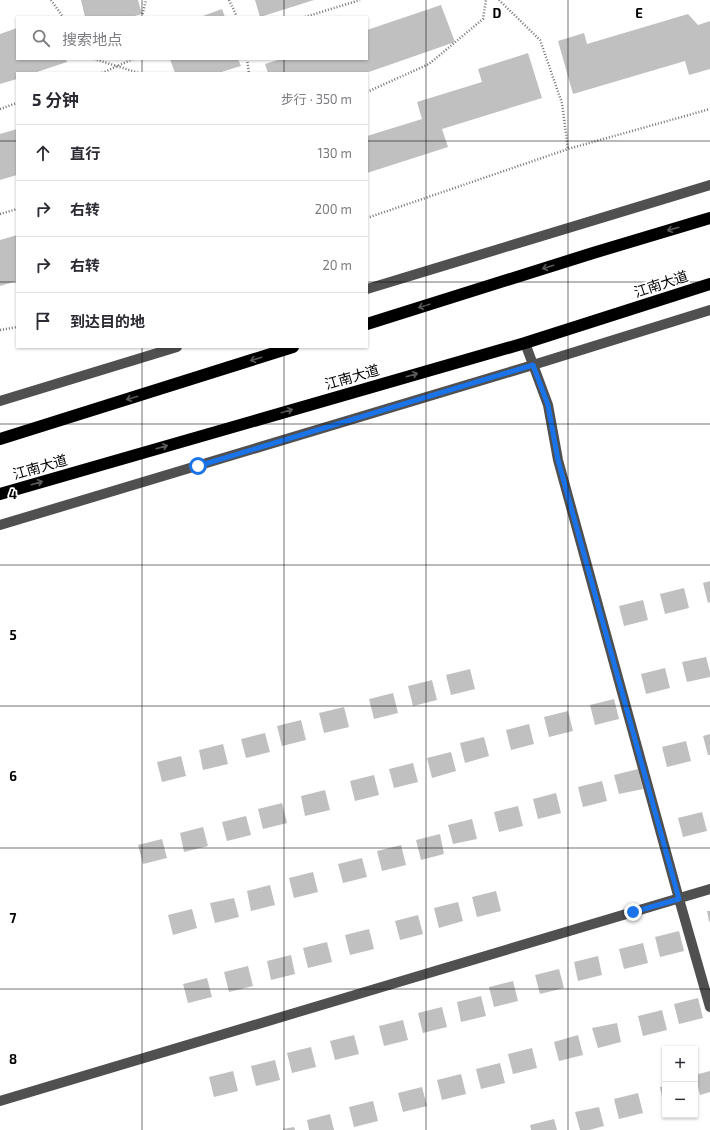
<!DOCTYPE html>
<html lang="zh">
<meta charset="utf-8">
<style>
body{margin:0;font-family:"Exo 2","Noto Sans SC",sans-serif;background:#f2f2f3;color:#2b2b33}
.controls{position:absolute;right:12px;bottom:12px;display:grid;overflow:hidden;border-radius:0px;box-shadow:0 1px 3px #0004}
.controls button{width:36px;height:36px;display:grid;place-items:center;padding:0;border:0;border-bottom:1px solid #e1e1e2;background:#fff;color:#2b2b33;font:20px sans-serif}
.stop{position:absolute;width:12px;height:12px;margin:-9px;border:3px solid #1a73e8;border-radius:50%;background:#fff}
.stop.end{background:#1a73e8;border-color:#fff;box-shadow:0 1px 4px #0008}
.list{margin:0;padding:0;list-style:none}
h2{display:flex;justify-content:space-between;align-items:center;height:52px;margin:0;padding:0 16px;font-size:17px}
h2 small{font-size:13px;font-weight:400;color:#7c7c81}
.list li{display:grid;grid-template-columns:26px 1fr auto;gap:12px;align-items:center;box-sizing:border-box;height:56px;padding:0 16px;border-top:1px solid #e1e1e2}
.list b{display:block;font-size:15px;white-space:nowrap}
.list em{font-size:13px;font-style:normal;color:#7c7c81}
.icon{flex:none;width:22px;height:22px;fill:none;stroke:currentColor;stroke-width:2;stroke-linecap:round;stroke-linejoin:round}
.map{position:relative;flex:none;width:710px;height:1130px;overflow:hidden}
.search{position:absolute;background:#fff;box-shadow:0 1px 3px #0004;left:16px;top:16px;width:352px;height:44px;display:flex;align-items:center;gap:10px;box-sizing:border-box;padding:0 14px;border-radius:0px;color:#7c7c81;font-size:15px}
.panel{position:absolute;background:#fff;box-shadow:0 1px 3px #0004;left:16px;top:72px;width:352px;height:276px;border-radius:0px}
.map>svg:first-child{display:block}
.building{fill:#c0c0c0}
.lines{fill:none;stroke-linecap:round;stroke-linejoin:round}
.path{stroke:#727272;stroke-width:2.5;stroke-dasharray:1 2;stroke-linecap:butt}
.minor{stroke:#505050;stroke-width:10}
.highway{stroke:#000;stroke-width:12}
.oneway{stroke:#595959}
.route{stroke:#1a73e8;stroke-width:5}
.grid{fill:none;stroke:#000;stroke-width:1;stroke-opacity:0.55}
.labels{text-anchor:middle;stroke-width:3.5;stroke-linejoin:round;paint-order:stroke}
.street-label{font-size:14px;fill:#000;stroke:#fff}
.grid-label{font-size:13px;text-anchor:middle;font-weight:bold;fill:#000;stroke:#fff;stroke-width:3.5;stroke-linejoin:round;paint-order:stroke}
</style>
<div class="map">
<svg width="710" height="1130" viewBox="0 0 710 1130">
<rect width="100%" height="100%" fill="#fff"/>
<path class="building" d="M81,0H138L142,14L131,17H85Z
M255,0H314L260,17Z
M441,5L455,42L366,73H268L265,64L281,59H367V30Z
M222,9L225,17H200Z
M688,14L698,25L710,21V69L689,75L685,61L573,94L558,41L584,33L587,44Z
M17,28V59H66L67,62L34,73H17V79L0,84V34Z
M528,53L542,98L442,129L448,147L367,173V136L422,119L417,102L482,82L478,69Z
M170,59H238L241,66L218,73H175Z
M17,129V175L0,180V134Z
M17,235V281L0,286V240Z
M710,581V602L708,603L703,583Z
M684,588L689,608L665,614L660,594Z
M643,600L648,620L624,626L619,606Z
M706,657L710,672V677L687,682L682,662Z
M665,668L670,688L646,694L641,674Z
M470,669L475,689L451,695L446,675Z
M432,680L437,700L413,706L408,686Z
M393,693L398,713L374,719L369,699Z
M614,699L619,719L595,725L590,705Z
M344,707L349,727L324,733L319,713Z
M568,711L573,731L549,737L544,717Z
M301,720L306,740L282,746L277,726Z
M529,724L534,744L511,750L506,730Z
M265,733L270,752L246,758L241,739Z
M710,734V755H708L703,736Z
M484,737L489,756L465,763L460,743Z
M686,741L691,761L667,767L662,747Z
M223,744L228,764L203,770L199,750Z
M451,752L456,771L432,778L427,758Z
M181,756L186,776L162,782L157,762Z
M413,763L418,782L394,788L389,769Z
M638,769L643,789L619,794L614,775Z
M374,775L379,795L355,801L350,781Z
M602,781L607,801L583,807L578,787Z
M325,790L330,810L305,816L301,796Z
M556,793L561,813L538,819L533,799Z
M282,803L287,823L263,829L258,809Z
M518,806L523,826L499,832L494,812Z
M702,812L707,831L683,837L678,818Z
M246,816L251,835L227,841L222,822Z
M472,819L477,839L453,844L448,825Z
M203,827L208,846L184,852L180,833Z
M440,834L444,854L421,860L416,840Z
M162,839L167,858L143,864L138,845Z
M401,845L406,865L382,871L377,851Z
M362,858L367,877L343,883L338,864Z
M313,872L318,892L294,898L289,878Z
M270,885L275,905L251,911L247,891Z
M496,891L501,911L477,917L472,897Z
M234,898L239,917L215,923L210,903Z
M458,902L463,921L439,928L434,908Z
M192,909L197,928L173,935L168,915Z
M707,911H710V921L709,922Z
M418,915L423,934L400,940L395,921Z
M369,929L374,949L350,955L345,935Z
M679,931L684,951L660,957L655,937Z
M327,942L332,962L308,968L303,948Z
M643,943L648,963L624,969L619,949Z
M291,955L295,974L271,980L267,961Z
M598,956L602,975L578,981L574,962Z
M248,966L253,986L229,992L224,972Z
M559,969L564,988L540,994L535,975Z
M207,978L212,997L188,1003L183,984Z
M513,981L518,1001L494,1007L489,987Z
M481,996L486,1016L461,1022L457,1002Z
M698,998L703,1018L679,1024L674,1004Z
M442,1007L447,1027L423,1033L418,1013Z
M662,1010L667,1030L643,1036L638,1016Z
M403,1020L408,1040L384,1046L379,1026Z
M617,1023L621,1042L598,1048L592,1028Z
M354,1035L359,1054L335,1060L330,1041Z
M578,1035L583,1055L559,1061L554,1042Z
M311,1047L316,1067L292,1073L287,1053Z
M532,1048L537,1068L513,1074L508,1054Z
M275,1060L280,1080L256,1086L251,1066Z
M500,1063L505,1083L481,1089L476,1069Z
M233,1071L238,1091L214,1097L209,1077Z
M710,1071V1092L700,1095L695,1075Z
M461,1074L466,1094L442,1100L437,1080Z
M665,1086V1107H664L660,1087Z
M422,1087L427,1106L403,1112L398,1093Z
M638,1093L643,1113L619,1119L614,1099Z
M373,1101L378,1121L354,1127L349,1107Z
M599,1107L604,1126L589,1130H580L575,1112Z
M330,1114L334,1130H309L307,1120Z
M554,1119L557,1130H531L530,1125Z
M294,1127L295,1130H283V1129Z"/>
<g class="lines">
<path class="path" d="M51,0L63,17
M229,0L237,17
M499,0L540,40L562,103L568,149
M142,17L146,0
M305,17L360,0
M94,59L139,73
M247,59L249,73
M102,73L133,59
M367,92L429,64L483,19L486,0
M0,109L17,103
M0,214L17,209
M367,218L568,149L710,109
M0,330L17,327"/>
<path class="minor" d="M367,289L710,185
M525,343L548,405L558,460L679,899L710,1007
M0,401L177,347
M0,525L533,365L710,310
M0,1101L710,889"/>
<path class="highway" d="M367,324L593,253L710,218
M0,439L293,347
M0,494L525,343L710,284"/>
</g>
<defs><path id="oneway-shaft" d="M-6 0H5M1.5-3L5.5 0L1.5 3" fill="none" stroke-width="1.6" stroke-linecap="round" stroke-linejoin="round"/></defs>
<g class="oneway">
<use href="#oneway-shaft" transform="translate(673 229) rotate(164)"/>
<use href="#oneway-shaft" transform="translate(548 267) rotate(163)"/>
<use href="#oneway-shaft" transform="translate(424 306) rotate(163)"/>
<use href="#oneway-shaft" transform="translate(256 359) rotate(163)"/>
<use href="#oneway-shaft" transform="translate(412 375) rotate(-16)"/>
<use href="#oneway-shaft" transform="translate(132 398) rotate(163)"/>
<use href="#oneway-shaft" transform="translate(287 411) rotate(-16)"/>
<use href="#oneway-shaft" transform="translate(162 447) rotate(-16)"/>
<use href="#oneway-shaft" transform="translate(37 483) rotate(-16)"/>
</g>
<g class="lines">
<path class="route" d="M198,466L533,365L548,405L558,460L679,899L633,912"/>
</g>
<path class="grid" d="M142,0V17M284,0V17M426,0V1130M568,0V1130M142,59V73M284,59V73M0,141H17M367,141H710M0,282H17M367,282H710M142,347V1130M284,347V1130M0,424H710M0,565H710M0,706H710M0,848H710M0,989H710"/>
<g class="labels">
<g class="street-label">
<text transform="translate(661 284) rotate(-18)" y="5">江南大道</text>
<text transform="translate(352 377) rotate(-16)" y="5">江南大道</text>
<text transform="translate(40 467) rotate(-16)" y="5">江南大道</text>
</g>
</g>
<g class="grid-label">
<text x="497" y="18">D</text>
<text x="639" y="18">E</text>
<text x="13" y="499">4</text>
<text x="13" y="640">5</text>
<text x="13" y="781">6</text>
<text x="13" y="923">7</text>
<text x="13" y="1064">8</text>
</g>
</svg>
<div class="controls">
<button>+</button>
<button>−</button>
</div>
<div class="stop" style="left:198px;top:466px"></div>
<div class="stop end" style="left:633px;top:912px"></div>
<div class="search"><svg class="icon" aria-label="search" viewBox="0 0 24 24"><circle cx="10" cy="10" r="6"/><path d="M15 15l6 6"/></svg>搜索地点</div>
<section class="panel">
<h2>5 分钟<small>步行 · 350 m</small></h2>
<ul class="list">
<li><svg class="icon" aria-label="ahead" viewBox="0 0 24 24"><path d="M12 20V5M6 11l6-6 6 6"/></svg><div><b>直行</b></div><em>130 m</em></li>
<li><svg class="icon" aria-label="right" viewBox="0 0 24 24"><path d="M7 20v-9h11M14 6l5 5-5 5"/></svg><div><b>右转</b></div><em>200 m</em></li>
<li><svg class="icon" aria-label="right" viewBox="0 0 24 24"><path d="M7 20v-9h11M14 6l5 5-5 5"/></svg><div><b>右转</b></div><em>20 m</em></li>
<li><svg class="icon" aria-label="arrive" viewBox="0 0 24 24"><path d="M6 21V4h12l-3 4 3 4H6"/></svg><div><b>到达目的地</b></div></li>
</ul>
</section>
</div>
